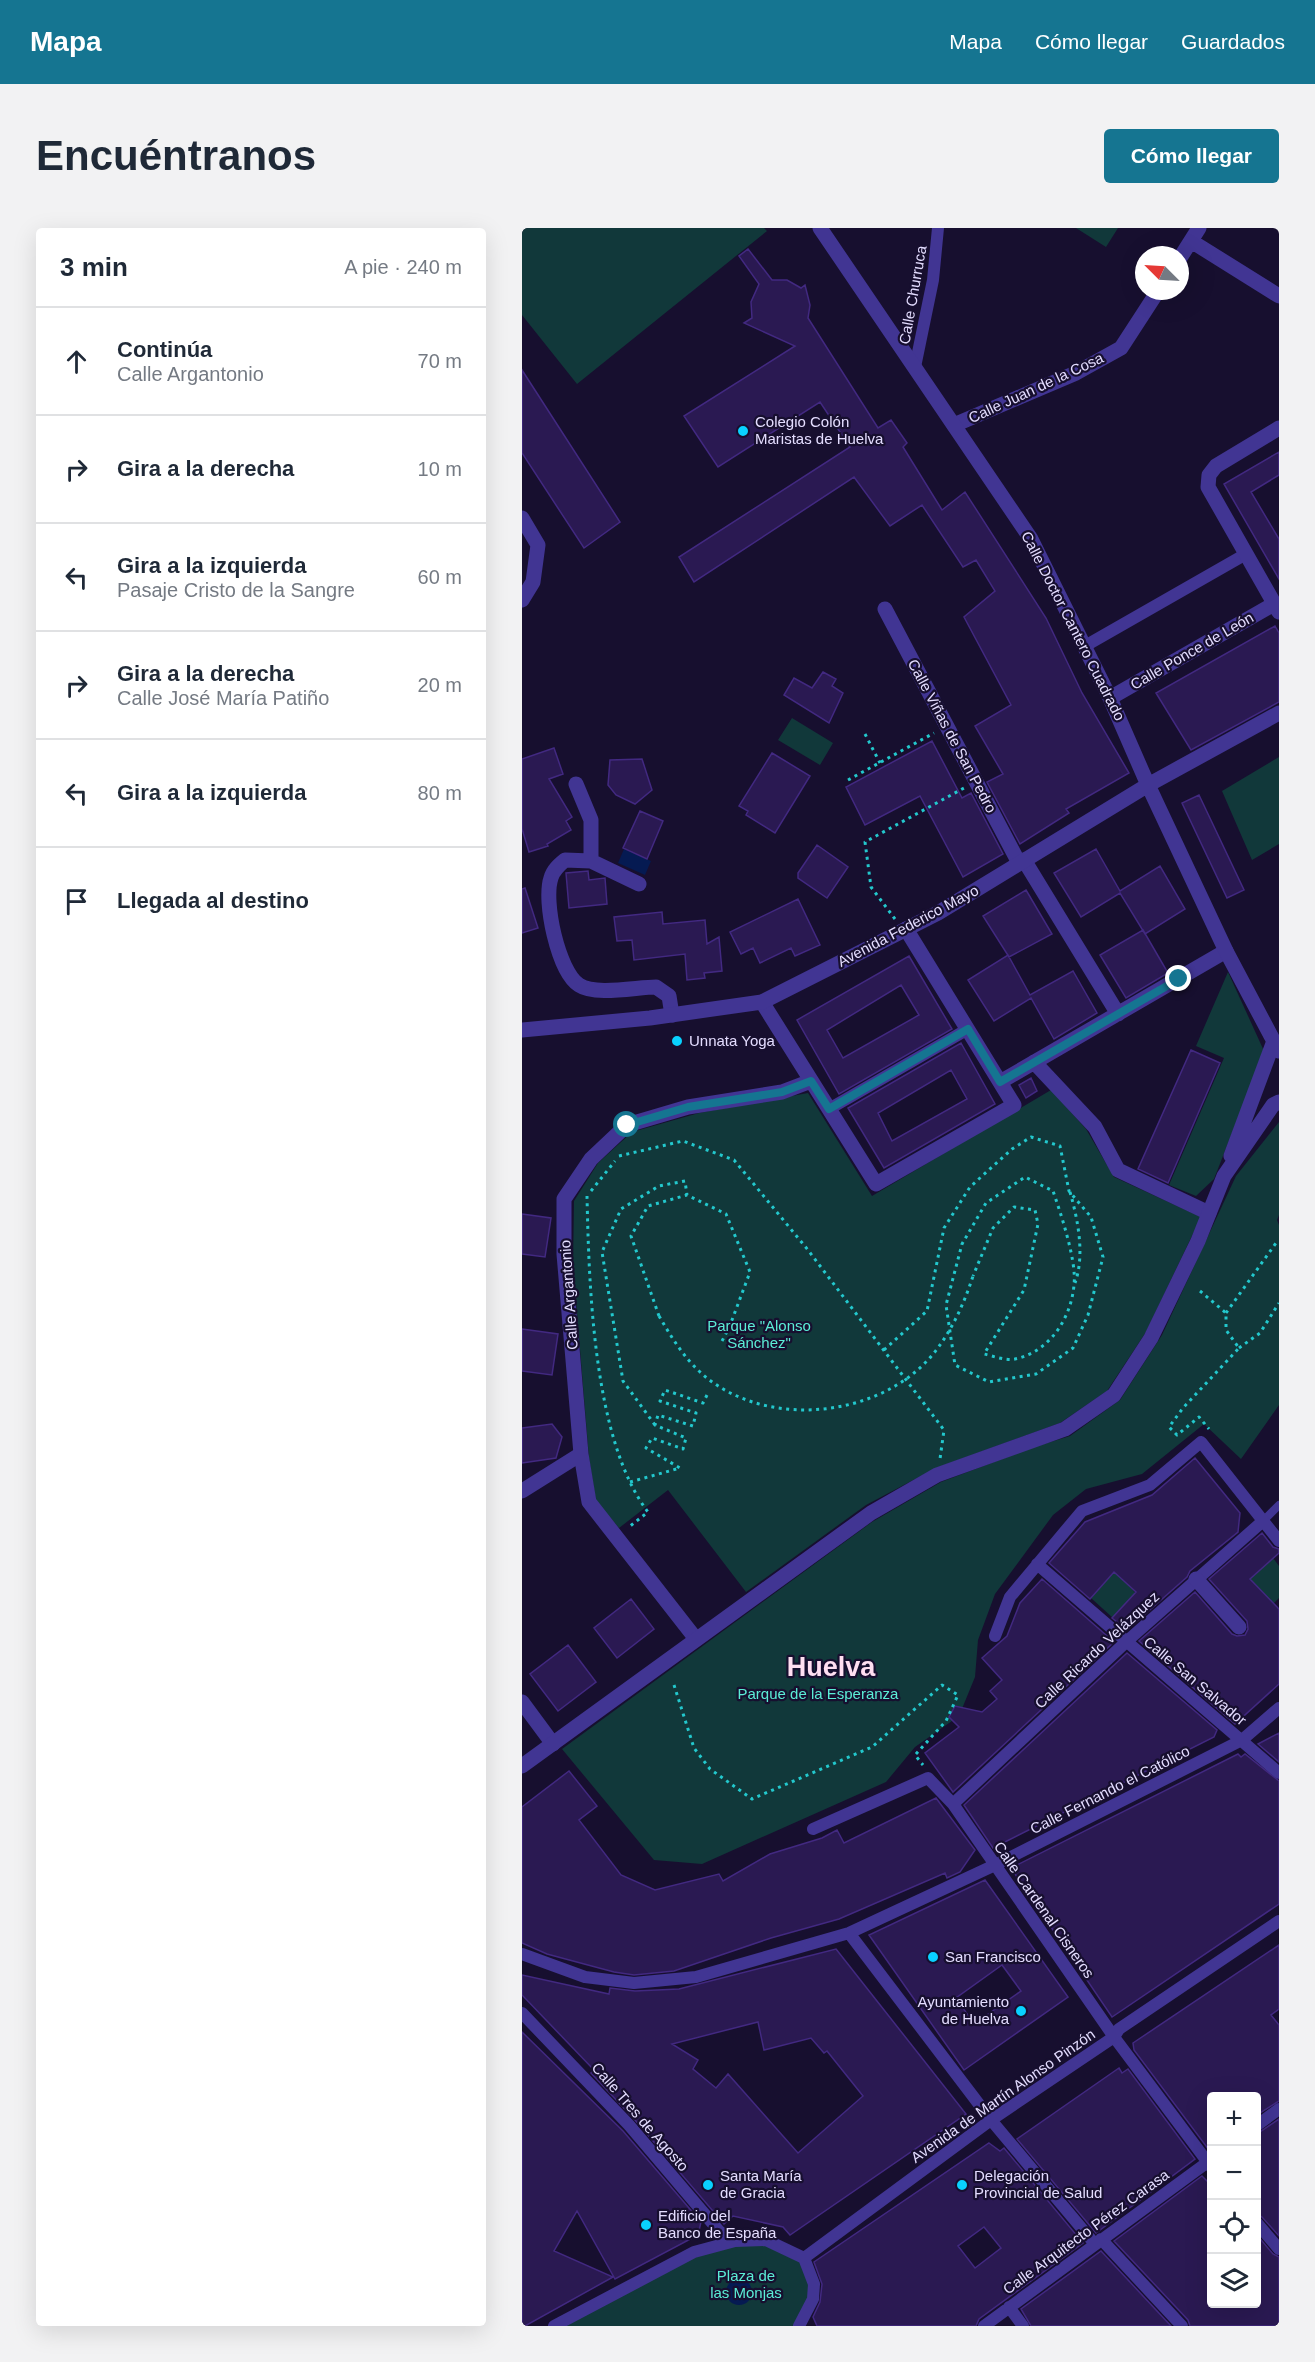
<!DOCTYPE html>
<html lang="es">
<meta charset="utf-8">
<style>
body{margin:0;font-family:Arial,sans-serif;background:#f2f2f3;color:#1f2937}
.controls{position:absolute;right:18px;bottom:18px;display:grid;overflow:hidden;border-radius:6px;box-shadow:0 6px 24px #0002}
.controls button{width:54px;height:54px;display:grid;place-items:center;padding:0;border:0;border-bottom:2px solid #e0e1e3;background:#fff;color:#1f2937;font:30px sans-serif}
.compass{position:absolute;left:613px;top:18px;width:54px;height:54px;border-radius:50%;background:#fff;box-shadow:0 6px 24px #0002;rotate:294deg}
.stop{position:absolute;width:18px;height:18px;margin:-14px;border:4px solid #157591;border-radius:50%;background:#fff}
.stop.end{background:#157591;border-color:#fff;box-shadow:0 2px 6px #0008}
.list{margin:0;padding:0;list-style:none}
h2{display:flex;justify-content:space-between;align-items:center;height:78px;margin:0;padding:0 24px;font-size:26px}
h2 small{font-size:20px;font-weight:400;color:#747a83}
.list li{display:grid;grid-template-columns:39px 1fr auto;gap:18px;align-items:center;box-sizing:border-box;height:108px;padding:0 24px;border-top:2px solid #e0e1e3}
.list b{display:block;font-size:22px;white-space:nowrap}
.list p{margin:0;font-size:20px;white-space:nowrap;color:#747a83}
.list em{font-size:20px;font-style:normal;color:#747a83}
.icon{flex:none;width:33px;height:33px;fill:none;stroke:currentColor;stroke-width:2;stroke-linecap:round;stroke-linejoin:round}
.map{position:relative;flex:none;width:757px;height:2098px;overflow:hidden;border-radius:6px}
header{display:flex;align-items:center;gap:36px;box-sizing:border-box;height:84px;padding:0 30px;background:#157591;color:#fff}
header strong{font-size:28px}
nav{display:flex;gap:33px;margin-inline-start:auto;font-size:21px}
.intro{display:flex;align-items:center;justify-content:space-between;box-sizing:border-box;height:144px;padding:0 36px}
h1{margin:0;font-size:42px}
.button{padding:15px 27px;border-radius:6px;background:#157591;color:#fff;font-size:21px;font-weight:700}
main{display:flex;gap:36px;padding:0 36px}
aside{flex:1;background:#fff;border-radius:6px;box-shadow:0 6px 24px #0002}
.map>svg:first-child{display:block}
.green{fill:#11383a}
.water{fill:#051a52}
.building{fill:#2a1952;stroke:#422981;stroke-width:1.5;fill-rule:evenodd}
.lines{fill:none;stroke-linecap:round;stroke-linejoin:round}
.path{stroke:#23c8cd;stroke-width:3;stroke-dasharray:3 4.5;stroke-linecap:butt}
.service{stroke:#413593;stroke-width:8}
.pedestrian{stroke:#413593;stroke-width:12}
.minor{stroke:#413593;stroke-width:15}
.tertiary{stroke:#413593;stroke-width:15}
.path-bridge{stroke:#23c8cd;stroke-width:3;stroke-dasharray:3 4.5;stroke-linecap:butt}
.route{stroke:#157591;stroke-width:8}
.poi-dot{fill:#09d1ff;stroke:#170f2f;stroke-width:2}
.labels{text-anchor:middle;stroke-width:4.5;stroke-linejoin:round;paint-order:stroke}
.street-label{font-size:15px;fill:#e4ddff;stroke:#170f2f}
.poi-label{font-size:15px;fill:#e4ddff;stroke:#170f2f;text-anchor:start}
.park-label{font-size:15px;fill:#5bedd6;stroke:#170f2f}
.town-label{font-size:27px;font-weight:bold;fill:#ffdff1;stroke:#170f2f}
</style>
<header>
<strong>Mapa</strong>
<nav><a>Mapa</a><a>Cómo llegar</a><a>Guardados</a></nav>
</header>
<div class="intro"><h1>Encuéntranos</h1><a class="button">Cómo llegar</a></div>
<main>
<aside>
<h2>3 min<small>A pie · 240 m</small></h2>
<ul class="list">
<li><svg class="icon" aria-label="ahead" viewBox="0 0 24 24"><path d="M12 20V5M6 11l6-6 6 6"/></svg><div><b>Continúa</b><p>Calle Argantonio</p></div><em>70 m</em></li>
<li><svg class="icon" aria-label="right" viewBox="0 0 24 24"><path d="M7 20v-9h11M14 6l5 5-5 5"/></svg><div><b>Gira a la derecha</b></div><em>10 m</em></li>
<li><svg class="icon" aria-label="left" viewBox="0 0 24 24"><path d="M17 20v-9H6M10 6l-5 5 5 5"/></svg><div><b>Gira a la izquierda</b><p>Pasaje Cristo de la Sangre</p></div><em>60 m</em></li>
<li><svg class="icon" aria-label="right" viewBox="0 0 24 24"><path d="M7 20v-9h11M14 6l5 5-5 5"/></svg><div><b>Gira a la derecha</b><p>Calle José María Patiño</p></div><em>20 m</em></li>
<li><svg class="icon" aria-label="left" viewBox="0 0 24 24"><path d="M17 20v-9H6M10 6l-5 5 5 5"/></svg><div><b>Gira a la izquierda</b></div><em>80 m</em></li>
<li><svg class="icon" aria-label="arrive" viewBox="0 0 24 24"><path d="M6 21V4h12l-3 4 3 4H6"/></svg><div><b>Llegada al destino</b></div></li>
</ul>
</aside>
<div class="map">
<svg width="757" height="2098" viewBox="0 0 757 2098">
<rect width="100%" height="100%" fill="#170f2f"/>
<path class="green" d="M0,0H242L245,3L55,156L0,87Z
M554,0H596L584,19Z
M270,490L311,515L298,537L256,512Z
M757,529V616L730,632L700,563Z
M706,744L742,823L692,951L674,968L647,957L702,830L674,818Z
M529,862L564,901L592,949L679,989L624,1104L585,1163L538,1195L414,1240L344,1277L224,1364L146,1262L97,1300L74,1273L67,1230L51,1037L52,973L76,935L110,904L177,885L286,865L350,968Z
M757,894V987L755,992L757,997V1177L719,1231L682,1196L620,1246L564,1261L531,1287L473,1366L456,1412L453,1449L437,1488L393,1519L364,1554L180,1636L132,1632L40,1521L350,1294L419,1254L509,1220L548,1208L598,1172L640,1107L714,948Z
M751,1330L757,1338V1370L751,1376L728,1351Z
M602,1333L608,1358L613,1365L591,1390L569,1370Z
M244,2012L282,2030L292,2056L277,2098H33L172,2024Z"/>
<path class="water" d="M102,621L129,633L123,647L96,635Z
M204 2064a13 13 0 1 1 26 0a13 13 0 1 1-26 0Z"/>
<path class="building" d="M226,21L250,52H265L279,60L283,57L288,77L286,90L356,200L369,192L385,215L381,219L420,282L443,264L524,390L560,465L607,545L544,581L547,585L498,616L465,554L481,546L453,498L489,477L442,389L473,363L454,332L441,339L400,277L368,298L332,249L172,354L157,329L328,219L298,174L196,239L162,188L273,118L222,95L230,90L229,74L237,56L217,28Z
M0,142L98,294L62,320L0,225Z
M757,224V247L729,264L757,311V351L702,256Z
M753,398L757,405V474L669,522L634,465Z
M301,444L314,451L310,458L321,465L307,495L262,467L272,450L290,460Z
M410,513L440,570L449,565L481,626L441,649L398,568L343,597L324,559Z
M32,520L41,546L27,551L50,589L44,593L49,602L25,616L26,618L7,624L0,601V531Z
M250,525L288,548L253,605L224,587L226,583L217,578Z
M120,531L130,562L113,576L94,567L86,557L88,532Z
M677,567L722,662L705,670L660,575Z
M118,583L141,593L125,631L101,620Z
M295,617L326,639L305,670L276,650V645Z
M574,621L598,663L638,638L663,681L623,706L598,665L559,689L532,645Z
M66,643L67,652L83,650L85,676L47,680L44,645Z
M3,660L16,700L0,705V661Z
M504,662L530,706L487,729L461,688Z
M276,671L298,717L273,728L269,720L238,735L231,720L219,726L208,704Z
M140,684L141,696L183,692L185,716L197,709L200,743L182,745L183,750L165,752L163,726L112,732L110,712L95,713L92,689Z
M621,702L646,745L604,770L578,727Z
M486,727L508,767L551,743L575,785L532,811L509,770L472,793L446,752Z
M387,728L430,801L317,866L275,792ZM379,757L397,787L321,830L305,802Z
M439,815L473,876L362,940L326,880ZM429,842L445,871L370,913L356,885Z
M669,822L698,835L646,955L616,941Z
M509,850L515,863L504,870L497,857Z
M0,986L29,990L23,1029L0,1026Z
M0,1101L36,1106L30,1147L0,1143Z
M30,1196L40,1209L34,1230L0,1235V1200Z
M673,1230L718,1285L716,1304L668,1343L665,1349L605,1402L590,1390L614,1364L592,1344L568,1371L527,1335L563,1294L630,1267Z
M740,1305L751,1319L757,1321V1325L728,1351L757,1381V1456L713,1496L617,1413L673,1364L710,1406L715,1408L723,1407L726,1401L725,1393L687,1351Z
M520,1351L592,1414L431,1564L403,1525L437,1499L427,1489L433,1478L460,1484L475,1471L468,1463L480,1452L460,1430L485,1408L498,1375Z
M109,1371L132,1401L95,1430L72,1400Z
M46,1417L74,1454L36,1483L8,1446Z
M605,1425L695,1502L692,1509L471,1620L442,1577Z
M757,1505V1534L736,1516Z
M716,1526L719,1529L723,1526L757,1553V1676L590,1789L489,1640Z
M47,1543L75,1578L57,1592L99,1647L133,1662L197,1646L201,1653L248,1626L300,1610L315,1602L322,1615L414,1570L453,1622L438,1644L425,1650L423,1645L317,1691L249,1710L152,1743L112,1747L92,1744L25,1726L0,1715V1579Z
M463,1652L546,1769L442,1842L347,1707ZM480,1737L499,1763L452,1796L434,1770Z
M757,1717V1781L749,1787L757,1797V1873L735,1887V1869H690V1920L687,1922L612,1822L611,1815Z
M314,1721L444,1886L268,2007L261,1999L211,1988L202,1996L113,1892L69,1845L72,1842L0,1767V1747L87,1766L88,1760L113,1763L157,1761ZM236,1794L242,1822L289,1810L302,1825L305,1823L341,1868L276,1925L206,1846L194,1860L171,1841L176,1832L150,1816Z
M0,1804L101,1903L179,1994L176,2007L93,2051L55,1983L32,2023L91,2049L3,2098H0Z
M597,1840L600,1845L606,1841L673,1931L574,2005L495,1911Z
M757,1891V2008L740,1989L735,1986V1906Z
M467,1915L478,1923L482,1920L561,2015L457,2091L454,2098H295L291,2089L298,2074L300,2056L292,2034ZM462,1999L479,2020L453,2040L436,2018Z
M680,1948L690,1958V2076H735V2007L751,2026L757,2029V2098H668L666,2092L592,2013Z
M579,2023L649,2098H509L499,2081Z"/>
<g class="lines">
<path class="path" d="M343,506L358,535
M326,552L412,505
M373,691L349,659L343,614L442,560
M97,928L161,913L212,932L286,1022L422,1202L418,1231
M69,963L93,933
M548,964C556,992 563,1027 553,1055
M65,968C67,1057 71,1212 126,1284L107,1299
M678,1063L704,1085V1102L717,1120L661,1180L647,1199L655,1207L677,1189L687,1201
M704,1085L754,1015
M137,1088L109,1008L126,978L165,967L204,986L228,1044L207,1100L200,1113
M717,1120L738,1105L757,1075
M362,1122L405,1083L422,1000L448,959L490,921L509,909L538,918L547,963L569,989L581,1029L566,1087L551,1120L514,1146L467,1154L433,1137L424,1077L440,1016L464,975L503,949L531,963C539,986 555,1034 552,1057C549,1091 527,1124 493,1131C484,1133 471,1128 462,1126L502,1062L516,996L513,982L492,979L471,1000L451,1048
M133,1197L101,1153L80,1024L99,981L137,958L163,953L165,967
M108,1254L158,1240L124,1220L130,1210L161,1221L164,1210L133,1197L136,1187L171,1198L174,1185L138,1173L143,1162L181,1175L186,1165
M152,1457L172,1520L188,1541L230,1571L350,1519L420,1457L436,1467L424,1493L393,1527L401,1537"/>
<path class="service" d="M741,1293L757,1277"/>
<path class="pedestrian" d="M393,139L411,52L416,0
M563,418L724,326
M307,881L446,801
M515,1336L757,1545
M473,1408L488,1369L560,1283L628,1257L679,1214L757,1313
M431,1576L604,1414L741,1293
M291,1601L406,1550L431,1576L592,1809L690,1940
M327,1705L469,1892L572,2015
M0,1726L63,1749L112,1755L174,1749L327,1705L473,1637L720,1512L757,1480
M0,1785L107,1897L197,2003L213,2013
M734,1898L757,1881
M734,1994L757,2021
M579,2011L660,2098
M282,2030L469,1892L592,1809L597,1801L757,1693
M487,2079L501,2098
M32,2098L172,2024L213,2013L244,2012L282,2030
M277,2098L291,2071L292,2056L282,2030
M462,2098L690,1931"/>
<path class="minor" d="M669,13L757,68
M658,30L677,0
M432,197L554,145L599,120L636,63
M757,200L694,238L687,247L686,259L757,384
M0,290L16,317L11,354L0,372
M363,381L497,635
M588,470L752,376
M54,556L69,592V633
M502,632L596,786
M117,656L69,633L43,632C37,637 31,642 29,650C21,673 36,743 57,757C73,768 115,759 134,759L147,768L150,787
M240,774L354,956L492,877L384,701
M512,834L573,899L596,942L687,985
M478,854L704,723
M0,1263L59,1226
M674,1351L717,1399
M174,1411L67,1274L59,1226L42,1026V971L69,931L105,897L166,879L260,864L289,853
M0,1474L31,1516"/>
<path class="tertiary" d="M298,0L509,311L588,470L626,557L704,723L757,823
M0,802L128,790L240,774L416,685L626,557L757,485
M709,928L752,813
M0,1538L349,1285L415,1247L543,1201L592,1167L629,1110L676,1013L702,948L751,877L757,874"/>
<path class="path-bridge" d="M137,1088C147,1105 157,1122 171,1137C232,1203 356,1194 412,1125C430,1102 442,1076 451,1048"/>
</g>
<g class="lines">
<path class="route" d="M105,897L166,879L260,864L289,853L307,881L446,801L478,854L657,751"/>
</g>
<g class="poi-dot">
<circle cx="221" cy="203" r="6"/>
<circle cx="155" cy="813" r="6"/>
<circle cx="411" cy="1729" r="6"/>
<circle cx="499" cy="1783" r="6"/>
<circle cx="186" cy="1957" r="6"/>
<circle cx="440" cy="1957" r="6"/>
<circle cx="124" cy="1997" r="6"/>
</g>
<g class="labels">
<g class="street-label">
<text transform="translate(391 67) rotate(-80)" y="5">Calle Churruca</text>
<text transform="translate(514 160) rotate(-25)" y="5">Calle Juan de la Cosa</text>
<text transform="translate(551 398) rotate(63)" y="5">Calle Doctor Cantero Cuadrado</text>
<text transform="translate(670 423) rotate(-30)" y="5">Calle Ponce de León</text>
<text transform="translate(430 508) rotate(62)" y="5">Calle Viñas de San Pedro</text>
<text transform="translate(386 698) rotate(-28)" y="5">Avenida Federico Mayo</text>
<text transform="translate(47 1067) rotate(-94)" y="5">Calle Argantonio</text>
<text transform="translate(575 1422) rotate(-43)" y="5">Calle Ricardo Velázquez</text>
<text transform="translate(673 1453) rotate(40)" y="5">Calle San Salvador</text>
<text transform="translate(588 1562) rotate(-27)" y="5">Calle Fernando el Católico</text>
<text transform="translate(522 1682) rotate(55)" y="5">Calle Cardenal Cisneros</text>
<text transform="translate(481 1868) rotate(-35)" y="5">Avenida de Martín Alonso Pinzón</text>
<text transform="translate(118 1889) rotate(49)" y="5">Calle Tres de Agosto</text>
<text transform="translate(564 2004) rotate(-36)" y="5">Calle Arquitecto Pérez Carasa</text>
</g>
<g class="poi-label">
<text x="233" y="199">Colegio Colón<tspan x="233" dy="17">Maristas de Huelva</tspan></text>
<text x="167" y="818">Unnata Yoga</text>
<text x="423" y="1734">San Francisco</text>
<text x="487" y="1779" text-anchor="end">Ayuntamiento<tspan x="487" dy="17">de Huelva</tspan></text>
<text x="198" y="1953">Santa María<tspan x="198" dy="17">de Gracia</tspan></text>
<text x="452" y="1953">Delegación<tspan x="452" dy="17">Provincial de Salud</tspan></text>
<text x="136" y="1993">Edificio del<tspan x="136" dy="17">Banco de España</tspan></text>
</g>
<g class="park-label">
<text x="237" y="1103">Parque "Alonso<tspan x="237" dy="17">Sánchez"</tspan></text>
<text x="296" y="1471">Parque de la Esperanza</text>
<text x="224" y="2053">Plaza de<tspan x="224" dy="17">las Monjas</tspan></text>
</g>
<g class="town-label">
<text x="309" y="1448">Huelva</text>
</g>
</g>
</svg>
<div class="controls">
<button>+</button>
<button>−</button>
<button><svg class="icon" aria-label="locate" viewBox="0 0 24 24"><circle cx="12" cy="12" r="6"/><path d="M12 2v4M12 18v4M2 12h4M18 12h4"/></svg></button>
<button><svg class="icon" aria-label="layers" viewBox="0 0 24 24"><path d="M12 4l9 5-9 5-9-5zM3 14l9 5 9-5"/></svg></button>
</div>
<svg class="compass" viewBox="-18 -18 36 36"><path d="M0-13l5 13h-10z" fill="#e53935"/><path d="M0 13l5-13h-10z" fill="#747a83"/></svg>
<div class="stop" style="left:105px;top:897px"></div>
<div class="stop end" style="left:657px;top:751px"></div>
</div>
</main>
